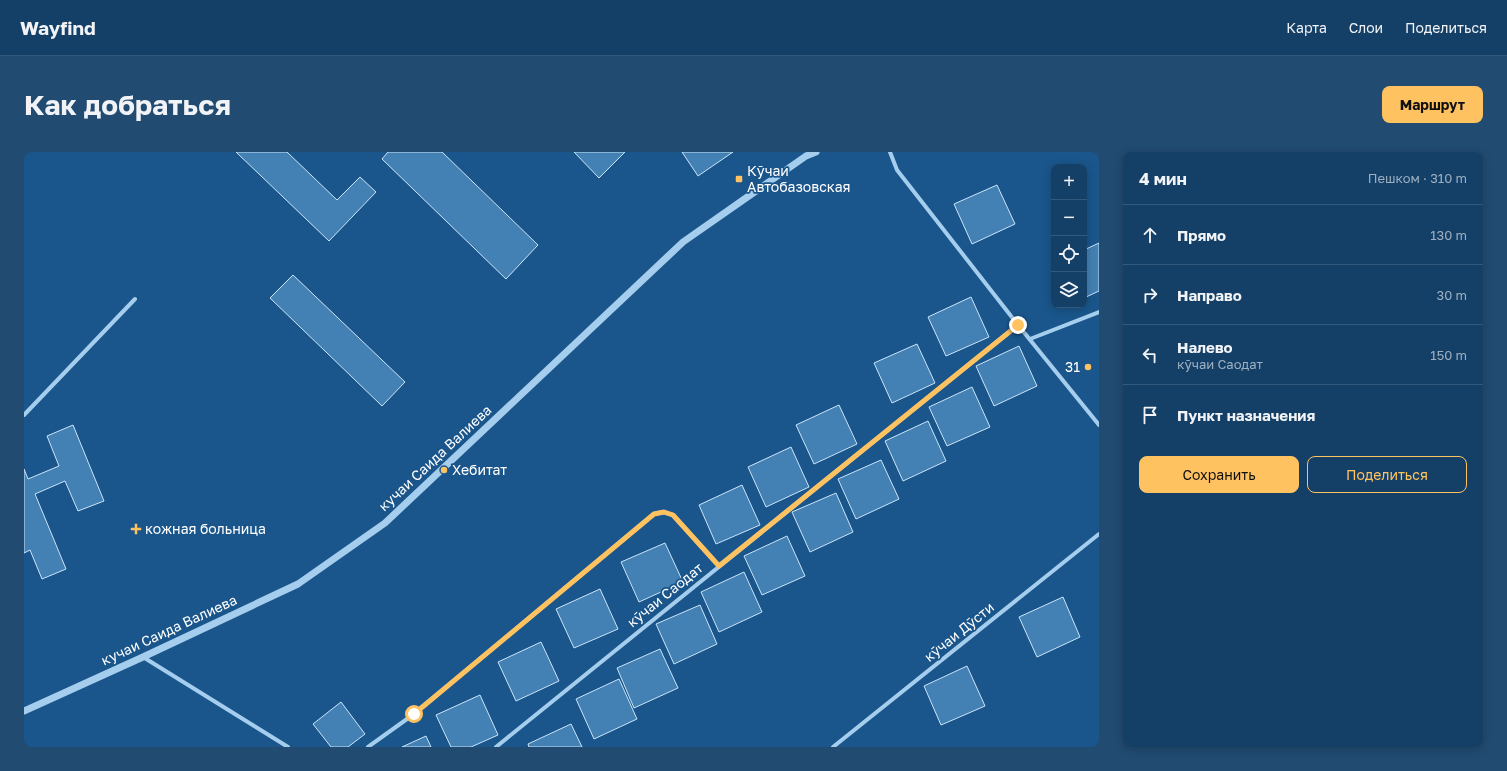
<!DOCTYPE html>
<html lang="ru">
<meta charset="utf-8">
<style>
body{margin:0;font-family:"Golos Text",sans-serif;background:#214b71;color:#f1f3f6}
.controls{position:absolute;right:12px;top:12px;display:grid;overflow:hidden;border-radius:8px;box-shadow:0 2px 10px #0003}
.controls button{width:36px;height:36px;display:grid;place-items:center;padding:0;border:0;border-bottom:1px solid #33597c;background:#144068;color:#f1f3f6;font:20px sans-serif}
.stop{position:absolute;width:12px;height:12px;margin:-9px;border:3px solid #ffc261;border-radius:50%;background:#fff}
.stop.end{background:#ffc261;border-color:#fff;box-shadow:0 1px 4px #0008}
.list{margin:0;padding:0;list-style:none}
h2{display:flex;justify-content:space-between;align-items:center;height:52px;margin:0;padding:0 16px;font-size:17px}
h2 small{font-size:13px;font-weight:400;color:#9dafc0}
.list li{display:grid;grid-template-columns:26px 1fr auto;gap:12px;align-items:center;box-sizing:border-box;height:60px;padding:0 16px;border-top:1px solid #33597c}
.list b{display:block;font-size:15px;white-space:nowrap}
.list p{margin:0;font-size:13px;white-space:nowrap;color:#9dafc0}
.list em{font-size:13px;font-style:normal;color:#9dafc0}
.actions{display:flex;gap:8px;padding:12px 16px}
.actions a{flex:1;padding:9px 0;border:1px solid #ffc261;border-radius:8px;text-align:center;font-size:14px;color:#ffc261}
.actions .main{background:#ffc261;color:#111}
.icon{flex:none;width:22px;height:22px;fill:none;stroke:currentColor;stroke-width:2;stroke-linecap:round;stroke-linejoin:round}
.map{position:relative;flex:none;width:1075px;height:595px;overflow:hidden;border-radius:8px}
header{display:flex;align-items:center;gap:24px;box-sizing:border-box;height:56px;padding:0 20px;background:#144068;border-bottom:1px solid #33597c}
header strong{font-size:19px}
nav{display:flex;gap:22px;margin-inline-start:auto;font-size:14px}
.intro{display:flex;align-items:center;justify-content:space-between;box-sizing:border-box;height:96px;padding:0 24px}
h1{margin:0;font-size:28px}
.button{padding:10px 18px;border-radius:8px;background:#ffc261;color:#111;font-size:14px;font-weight:700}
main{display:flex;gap:24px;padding:0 24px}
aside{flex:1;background:#144068;border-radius:8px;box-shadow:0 2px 10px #0003}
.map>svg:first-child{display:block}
.building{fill:#4380b3;stroke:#cbe5fa}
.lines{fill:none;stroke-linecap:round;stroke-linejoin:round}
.minor{stroke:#a5cded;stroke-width:4}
.tertiary{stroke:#a5cded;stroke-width:7}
.route{stroke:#ffc261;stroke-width:5}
.poi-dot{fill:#ffc261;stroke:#1a568b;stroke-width:1.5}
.labels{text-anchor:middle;stroke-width:3.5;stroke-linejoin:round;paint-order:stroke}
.poi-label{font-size:14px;fill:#fff;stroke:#1a568b;text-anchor:start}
.street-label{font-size:14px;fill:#fff;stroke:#1a568b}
</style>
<header>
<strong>Wayfind</strong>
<nav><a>Карта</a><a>Слои</a><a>Поделиться</a></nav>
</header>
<div class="intro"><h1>Как добраться</h1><a class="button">Маршрут</a></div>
<main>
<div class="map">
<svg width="1075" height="595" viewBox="0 0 1075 595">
<rect width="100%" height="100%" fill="#1a568b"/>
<path class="building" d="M212,0H263L313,48L336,25L352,40L305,89Z
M364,0H418L514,93L482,127L358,7Z
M550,0H601L575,26Z
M658,0H709L674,24Z
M973,33L991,72L948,92L930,52Z
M1075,91V139L1060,146V98Z
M269,123L381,230L358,254L246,146Z
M947,145L965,185L922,204L904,165Z
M893,192L911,231L868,251L850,211Z
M995,194L1013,234L970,254L952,214Z
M948,235L966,275L923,294L905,255Z
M815,253L833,292L790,312L772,273Z
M904,269L922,309L879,329L861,289Z
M49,273L80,349L54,359L41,329L11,342L42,417L18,427L6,398L0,401V317L4,327L35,314L23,284Z
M767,295L785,335L742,355L724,315Z
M857,308L875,347L832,367L814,327Z
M718,333L736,373L692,392L675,353Z
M812,341L829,380L786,400L768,360Z
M763,384L781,424L738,443L720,404Z
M641,391L659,430L615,450L597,410Z
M720,420L738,460L695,480L677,440Z
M576,437L594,477L550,496L532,457Z
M1039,445L1056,485L1013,505L995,465Z
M676,453L693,492L650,512L632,472Z
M517,490L535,529L492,549L474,510Z
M636,497L654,536L610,556L593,516Z
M943,514L961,554L917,573L900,534Z
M595,527L613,567L570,587L552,547Z
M456,543L474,583L447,595H427L412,563Z
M317,550L341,582L324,595H307L289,572Z
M547,572L558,595H505L504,592Z
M402,584L407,595H378Z"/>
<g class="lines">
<path class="minor" d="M866,0L873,18L994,173L1075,273
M1006,187L1075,160
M0,263L111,147
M119,505L264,595
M344,595L390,562L630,362L639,360L649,363L695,414
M472,595L994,173
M809,595L1075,382"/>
<path class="tertiary" d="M0,559L119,505L274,432L361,371L659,90L782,4L792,0"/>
</g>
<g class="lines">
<path class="route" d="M390,562L630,362L640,360L649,363L695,414L994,173"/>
</g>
<g class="poi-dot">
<rect x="711" y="23" width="8" height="8" rx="2"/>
<circle cx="1064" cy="215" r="4"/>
<circle cx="420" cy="318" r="4"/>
<path d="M110 371h4v4h4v4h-4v4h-4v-4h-4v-4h4z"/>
</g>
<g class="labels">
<g class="poi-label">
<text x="723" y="24">Кӯчаи<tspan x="723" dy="16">Автобазовская</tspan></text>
<text x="1056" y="220" text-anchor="end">31</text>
<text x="428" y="323">Хебитат</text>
<text x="121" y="382">кожная больница</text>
</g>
<g class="street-label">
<text transform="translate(411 306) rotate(-43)" y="5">кучаи Саида Валиева</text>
<text transform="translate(641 443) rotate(-39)" y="5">кӯчаи Саодат</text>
<text transform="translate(145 478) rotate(-25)" y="5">кучаи Саида Валиева</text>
<text transform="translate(935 480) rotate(-39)" y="5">кӯчаи Дӯсти</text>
</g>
</g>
</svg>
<div class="controls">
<button>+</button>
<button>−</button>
<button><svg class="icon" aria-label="locate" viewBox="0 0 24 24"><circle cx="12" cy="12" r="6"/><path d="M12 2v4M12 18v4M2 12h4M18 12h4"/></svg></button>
<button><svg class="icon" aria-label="layers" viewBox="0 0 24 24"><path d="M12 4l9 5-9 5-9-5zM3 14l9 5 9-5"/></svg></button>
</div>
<div class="stop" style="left:390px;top:562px"></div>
<div class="stop end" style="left:994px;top:173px"></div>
</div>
<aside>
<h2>4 мин<small>Пешком · 310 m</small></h2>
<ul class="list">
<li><svg class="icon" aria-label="ahead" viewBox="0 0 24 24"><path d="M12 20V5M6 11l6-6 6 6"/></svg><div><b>Прямо</b></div><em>130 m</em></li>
<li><svg class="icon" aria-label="right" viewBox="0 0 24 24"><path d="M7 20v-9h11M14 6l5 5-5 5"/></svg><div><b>Направо</b></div><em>30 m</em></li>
<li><svg class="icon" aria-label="left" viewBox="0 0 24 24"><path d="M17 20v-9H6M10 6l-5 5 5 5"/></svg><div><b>Налево</b><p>кӯчаи Саодат</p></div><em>150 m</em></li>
<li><svg class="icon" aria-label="arrive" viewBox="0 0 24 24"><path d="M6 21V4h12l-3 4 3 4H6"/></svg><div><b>Пункт назначения</b></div></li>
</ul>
<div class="actions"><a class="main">Сохранить</a><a>Поделиться</a></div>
</aside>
</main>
